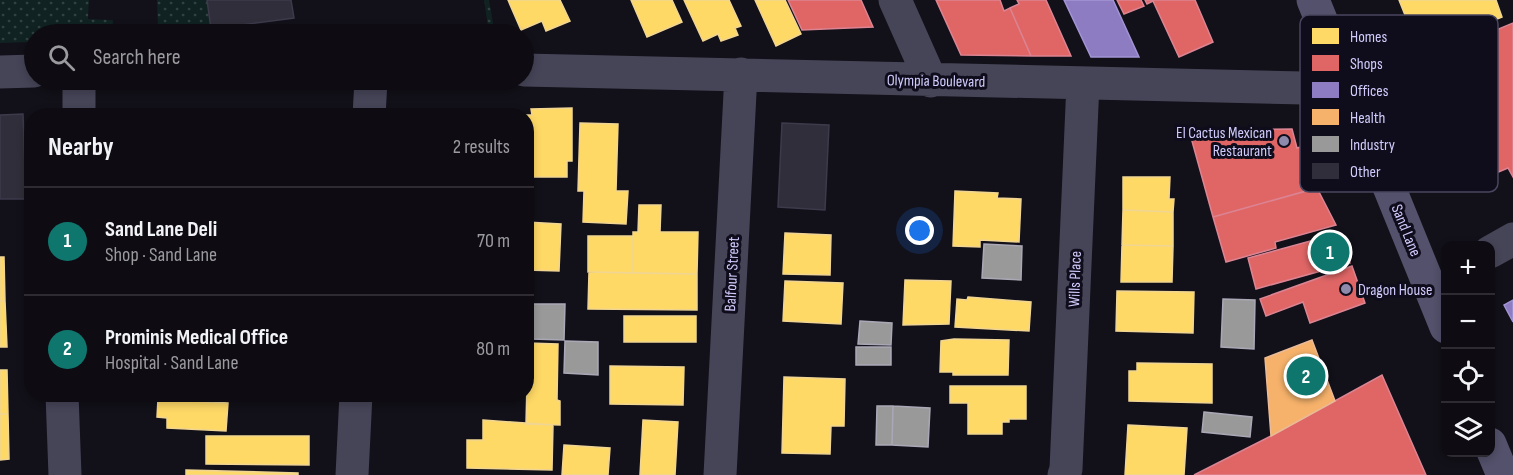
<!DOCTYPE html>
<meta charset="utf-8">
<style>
body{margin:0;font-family:"Sofia Sans Condensed",sans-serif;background:#17151b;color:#f1f3f6}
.controls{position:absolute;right:18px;bottom:18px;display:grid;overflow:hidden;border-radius:12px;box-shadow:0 3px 9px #0003}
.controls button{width:54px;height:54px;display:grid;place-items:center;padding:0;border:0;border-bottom:2px solid #2e2c32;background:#0e0c12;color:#f1f3f6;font:30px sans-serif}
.you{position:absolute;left:920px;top:231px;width:21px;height:21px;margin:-15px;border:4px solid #fff;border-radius:50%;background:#1a73e8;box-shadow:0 0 0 9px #1a73e833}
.badge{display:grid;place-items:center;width:39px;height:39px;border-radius:50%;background:#0f766e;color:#fff;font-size:20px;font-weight:700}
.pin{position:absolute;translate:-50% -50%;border:3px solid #fff;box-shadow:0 2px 6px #0006}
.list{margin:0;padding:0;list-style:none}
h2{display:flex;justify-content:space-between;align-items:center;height:78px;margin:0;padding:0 24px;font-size:26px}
h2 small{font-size:20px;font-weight:400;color:#9b9b9f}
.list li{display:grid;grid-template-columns:39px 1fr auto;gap:18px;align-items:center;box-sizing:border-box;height:108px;padding:0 24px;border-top:2px solid #2e2c32}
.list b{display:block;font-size:22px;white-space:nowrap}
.list p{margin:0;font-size:20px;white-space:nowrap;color:#9b9b9f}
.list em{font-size:20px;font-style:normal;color:#9b9b9f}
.icon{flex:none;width:33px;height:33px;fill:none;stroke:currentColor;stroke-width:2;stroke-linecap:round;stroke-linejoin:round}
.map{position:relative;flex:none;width:1513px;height:475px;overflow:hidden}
.search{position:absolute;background:#0e0c12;box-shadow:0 3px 9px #0003;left:24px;top:24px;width:510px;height:66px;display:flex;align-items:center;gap:15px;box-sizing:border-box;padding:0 21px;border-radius:33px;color:#9b9b9f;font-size:22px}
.panel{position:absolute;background:#0e0c12;box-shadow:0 3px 9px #0003;left:24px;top:108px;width:510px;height:294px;border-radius:24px}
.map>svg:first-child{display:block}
.grass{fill:url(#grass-dots)}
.homes{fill:#ffd966;stroke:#f1d593;stroke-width:1.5}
.shops{fill:#e06666;stroke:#db8493;stroke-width:1.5}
.offices{fill:#8e7cc3;stroke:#a294d4;stroke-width:1.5}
.health{fill:#f6b26b;stroke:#ebba96;stroke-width:1.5}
.industry{fill:#999;stroke:#aaa8b6;stroke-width:1.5}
.building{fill:#302e3a;stroke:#3d3a4c;stroke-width:1.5}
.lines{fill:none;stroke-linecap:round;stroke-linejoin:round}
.street{stroke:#464558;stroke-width:33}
.secondary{stroke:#53516b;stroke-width:33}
.poi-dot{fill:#8e8aac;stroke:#0f0d1c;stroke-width:2}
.labels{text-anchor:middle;stroke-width:6;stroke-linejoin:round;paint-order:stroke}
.street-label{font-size:16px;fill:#d0cbfb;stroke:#0f0d1c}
.poi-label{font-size:16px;fill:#d0cbfb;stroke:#0f0d1c;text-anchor:end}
.key{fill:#0f0d1c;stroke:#49465f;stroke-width:1.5}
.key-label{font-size:16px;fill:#d0cbfb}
</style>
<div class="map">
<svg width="1513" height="475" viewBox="0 0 1513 475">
<defs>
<pattern id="grass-dots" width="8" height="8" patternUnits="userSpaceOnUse" patternTransform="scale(1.5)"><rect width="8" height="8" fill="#102222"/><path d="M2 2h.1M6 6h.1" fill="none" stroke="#324143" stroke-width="1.8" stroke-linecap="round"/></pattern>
</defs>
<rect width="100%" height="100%" fill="#121018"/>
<path class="grass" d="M0,0H89L88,19L113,20L112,34H34V42L0,43Z
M157,0H207L211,29L158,30Z
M484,0H489L495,34H361L368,31L489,34Z"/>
<path class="homes" d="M508,0H560L570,21L546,31L542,21L521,30Z
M631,0H672L682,22L647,37Z
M684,0H729L741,26L735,28L738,35L721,41L718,34L703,41Z
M755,0H785L801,34L776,46Z
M1399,0H1496L1502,17L1419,50Z
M572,108V161H567V177H526V116L512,115H532L531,109Z
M580,123L618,124L616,191H628L626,224L583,222L584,191H578Z
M1123,177H1170L1169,199H1174L1173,212L1123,210Z
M955,191L998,193L997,198L1021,199L1019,242L980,240V247L953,246Z
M639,205H661L660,232H698L697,274L633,273V232H638Z
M1123,210L1173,212V246L1122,245Z
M526,222L561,224L559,271L526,270Z
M785,233L831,235L830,275L783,274Z
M588,236H633V273L588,272Z
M1122,245L1173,246L1172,282H1121Z
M0,257H4L5,301H0Z
M589,272L697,274V310L588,309Z
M905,280L951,281L949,324L903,325Z
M785,281L843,283L841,324L783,321Z
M1117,291L1194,292L1193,333L1116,331Z
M968,297L1031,302L1029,331L955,327L957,299L967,300Z
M0,301H5L7,347H0Z
M624,316H696V342H624Z
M954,339L1009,340L1008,375H953V372H940L941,341Z
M528,343L558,344L557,400L560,401V425L526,424Z
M1137,363L1212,364V403L1129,401V371H1137Z
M610,366L684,367L683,405L610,404Z
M0,370H7L8,414H0Z
M784,377L845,379L844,426H831L830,454L782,453Z
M950,386H1026V419H1009V422H1002V434H968V403H950Z
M420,394H498V398Z
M158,399L228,403L226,431L167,428V418L157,417Z
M0,414H8L9,459L0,460Z
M483,420L553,425L552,470L467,468V440H483Z
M643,420L678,422L675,475H640Z
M1128,425L1187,428L1184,475H1125Z
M206,436H309V465L206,464Z
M564,445L610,448L608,475H562Z
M186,470L298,473V475H186Z"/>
<path class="shops" d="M788,0H861L873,27L802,30Z
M936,0H1000L1004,11L1010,8L1031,56L961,55Z
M1017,0H1046L1071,56H1031L1010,8L1019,4Z
M1117,0H1141L1144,6L1124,14Z
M1145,0H1195L1213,42L1179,57L1153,1L1147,4Z
M1513,23V177L1508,168L1455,190L1411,85L1431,76L1424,60Z
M1292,129L1297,148L1304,146L1317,188L1213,217L1190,134L1227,130Z
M1317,188L1336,225L1275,242L1276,248L1226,262L1213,217Z
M1340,233L1350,263L1256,289L1248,258Z
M1352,266L1365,303L1310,323L1303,302L1266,316L1260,299Z
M1382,375L1426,475H1194L1271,436Z"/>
<path class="offices" d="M1064,0H1113L1139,57H1091Z
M1513,300V322L1504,305Z"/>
<path class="health" d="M1312,340L1335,401L1271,436L1265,358Z"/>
<path class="industry" d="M984,244L1022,246L1021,280L982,278Z
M1223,299L1255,300L1254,349L1221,347Z
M531,304H565L564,340L531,339Z
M860,321L892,323L891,345L858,344Z
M565,341L598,342V375L564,373Z
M856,347H891V365H856Z
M877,406H893L892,445H876Z
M893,406L930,408L928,447L892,445Z
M1204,412L1252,417L1250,437L1202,432Z"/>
<path class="building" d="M207,0H291L294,18L211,29Z
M23,114L26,199H0V115Z
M782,123L829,125L825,210L778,207Z"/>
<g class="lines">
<path class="street" d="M895,0L931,81
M524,70L1349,89
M0,72L34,71
M79,80V116
M369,116L371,80
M1490,252L1513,239
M62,394L65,475
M352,475L356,394
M720,475L741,74
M1064,475L1066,469L1083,83"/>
<path class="secondary" d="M1313,0L1446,327
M1490,444L1503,475"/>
</g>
<g class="poi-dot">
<circle cx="1284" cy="141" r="6"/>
<circle cx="1346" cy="289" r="6"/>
</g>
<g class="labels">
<g class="street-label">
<text transform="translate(936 80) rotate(1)" y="6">Olympia Boulevard</text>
<text transform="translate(1407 230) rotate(68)" y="6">Sand Lane</text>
<text transform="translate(731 274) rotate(-87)" y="6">Balfour Street</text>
<text transform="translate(1074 279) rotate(-88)" y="6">Wills Place</text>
</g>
<g class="poi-label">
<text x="1272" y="138">El Cactus Mexican<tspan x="1272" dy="18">Restaurant</tspan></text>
<text x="1358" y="295" text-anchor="start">Dragon House</text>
</g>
</g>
<rect x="1300" y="15" width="198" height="177" rx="9" class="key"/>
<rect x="1312" y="28" width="27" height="16" fill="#ffd966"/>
<rect x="1312" y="55" width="27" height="16" fill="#e06666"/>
<rect x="1312" y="82" width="27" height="16" fill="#8e7cc3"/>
<rect x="1312" y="109" width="27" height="16" fill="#f6b26b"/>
<rect x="1312" y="136" width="27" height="16" fill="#999"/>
<rect x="1312" y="163" width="27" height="16" fill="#302e3a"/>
<g class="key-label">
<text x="1350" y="42">Homes</text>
<text x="1350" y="69">Shops</text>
<text x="1350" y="96">Offices</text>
<text x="1350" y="123">Health</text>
<text x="1350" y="150">Industry</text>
<text x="1350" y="177">Other</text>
</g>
</svg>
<div class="controls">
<button>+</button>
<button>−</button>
<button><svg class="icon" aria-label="locate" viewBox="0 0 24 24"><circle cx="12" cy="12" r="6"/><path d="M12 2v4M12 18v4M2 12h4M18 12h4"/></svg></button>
<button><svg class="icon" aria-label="layers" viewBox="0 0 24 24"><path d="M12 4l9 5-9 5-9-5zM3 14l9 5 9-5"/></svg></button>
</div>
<div class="you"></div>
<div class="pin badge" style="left:1330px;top:252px">1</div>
<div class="pin badge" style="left:1306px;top:376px">2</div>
<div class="search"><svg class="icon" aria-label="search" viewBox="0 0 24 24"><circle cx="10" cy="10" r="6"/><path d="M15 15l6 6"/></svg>Search here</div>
<section class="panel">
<h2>Nearby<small>2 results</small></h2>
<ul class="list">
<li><span class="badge">1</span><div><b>Sand Lane Deli</b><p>Shop · Sand Lane</p></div><em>70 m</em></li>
<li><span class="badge">2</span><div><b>Prominis Medical Office</b><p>Hospital · Sand Lane</p></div><em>80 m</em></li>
</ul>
</section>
</div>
